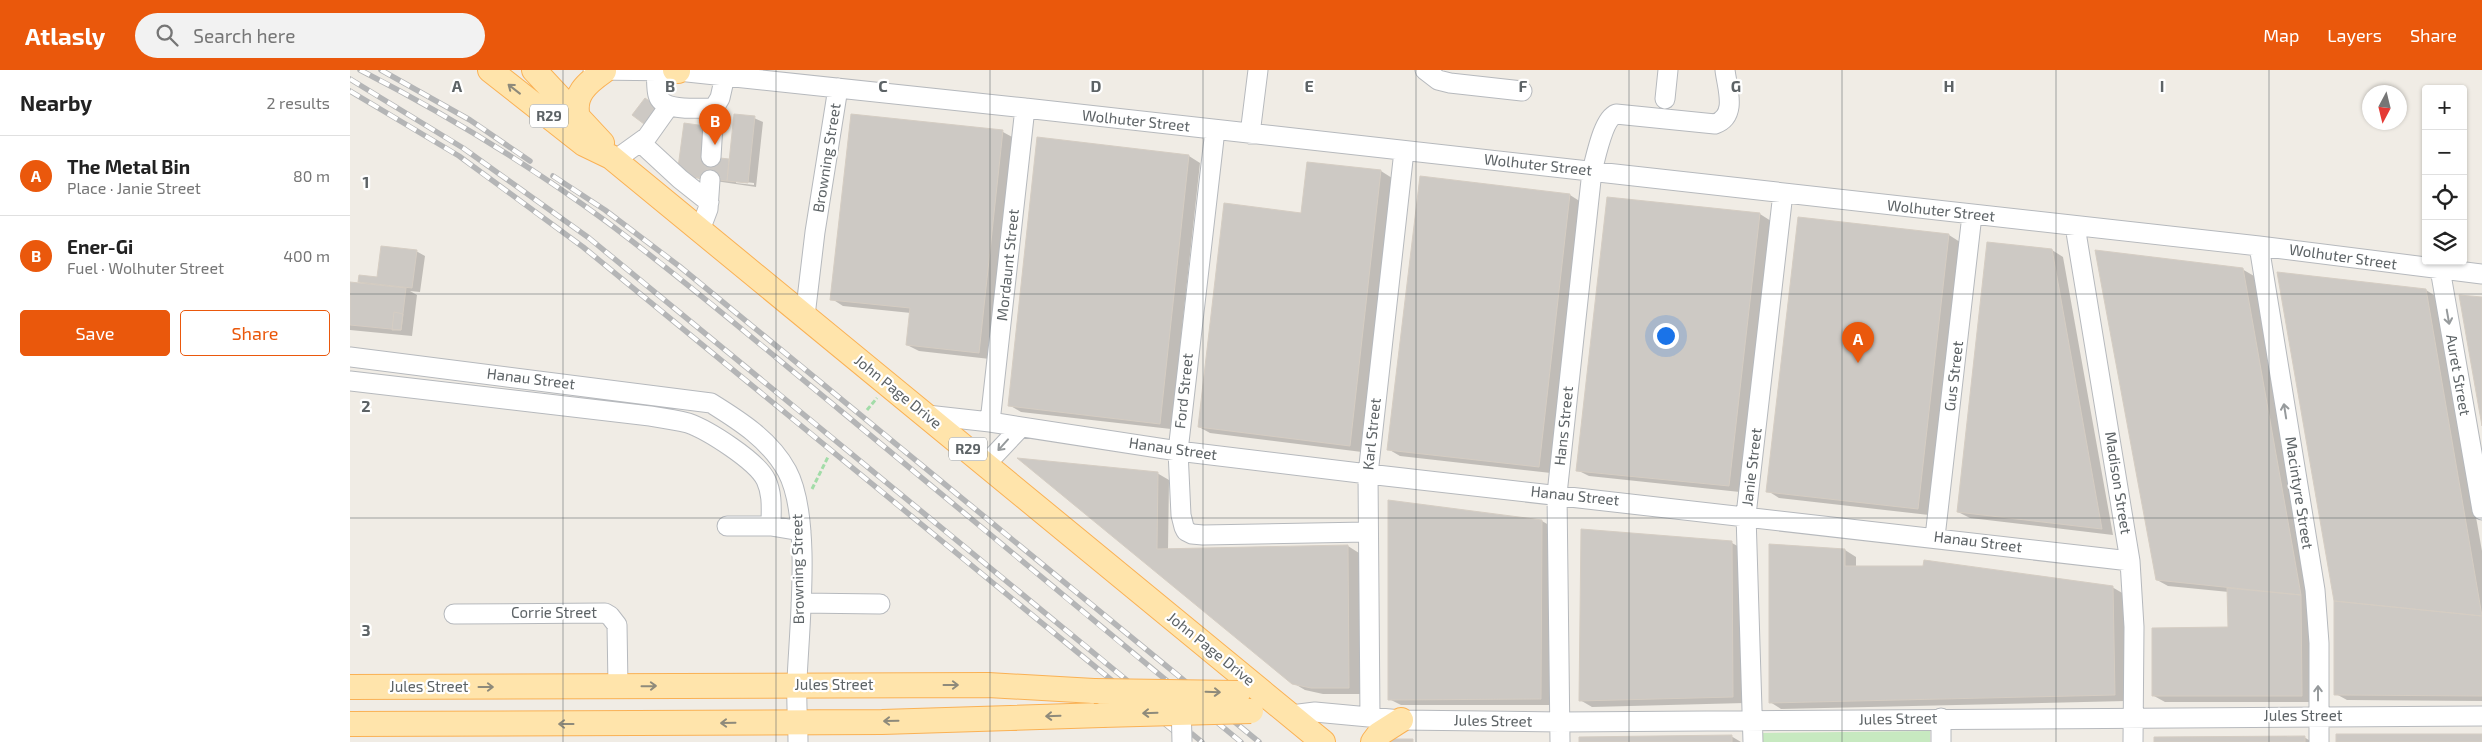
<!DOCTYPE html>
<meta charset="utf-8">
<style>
body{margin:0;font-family:"Exo 2",sans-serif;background:#f2f2f2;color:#222}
.controls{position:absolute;right:15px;top:15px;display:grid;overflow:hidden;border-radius:5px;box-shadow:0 1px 4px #0004}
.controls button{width:45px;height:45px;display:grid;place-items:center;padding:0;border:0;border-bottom:1px solid #e0e0e0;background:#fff;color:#222;font:25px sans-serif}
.compass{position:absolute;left:2012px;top:15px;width:45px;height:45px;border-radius:50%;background:#fff;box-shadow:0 1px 4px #0004;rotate:187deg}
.you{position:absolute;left:1315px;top:265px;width:18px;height:18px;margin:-12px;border:4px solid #fff;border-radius:50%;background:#1a73e8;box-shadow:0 0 0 8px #1a73e833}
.badge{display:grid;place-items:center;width:32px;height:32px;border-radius:50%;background:#ea580c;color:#fff;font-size:16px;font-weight:700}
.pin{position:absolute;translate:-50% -41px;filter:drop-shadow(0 1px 2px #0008)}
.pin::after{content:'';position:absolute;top:26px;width:18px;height:15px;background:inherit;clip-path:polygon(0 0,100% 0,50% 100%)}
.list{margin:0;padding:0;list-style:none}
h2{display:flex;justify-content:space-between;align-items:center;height:65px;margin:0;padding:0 20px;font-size:21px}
h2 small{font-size:16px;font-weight:400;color:#767676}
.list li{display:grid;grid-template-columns:32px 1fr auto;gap:15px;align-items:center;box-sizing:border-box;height:80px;padding:0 20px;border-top:1px solid #e0e0e0}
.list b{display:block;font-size:19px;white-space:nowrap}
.list p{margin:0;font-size:16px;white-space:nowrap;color:#767676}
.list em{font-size:16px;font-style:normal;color:#767676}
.actions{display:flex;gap:10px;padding:15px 20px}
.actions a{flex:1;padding:11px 0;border:1px solid #ea580c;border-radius:5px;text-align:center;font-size:18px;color:#ea580c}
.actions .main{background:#ea580c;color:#fff}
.icon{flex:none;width:28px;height:28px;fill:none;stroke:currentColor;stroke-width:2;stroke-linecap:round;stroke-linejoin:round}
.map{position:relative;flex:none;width:2132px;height:672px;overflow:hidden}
header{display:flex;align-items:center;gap:30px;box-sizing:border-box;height:70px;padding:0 25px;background:#ea580c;color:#fff}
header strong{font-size:24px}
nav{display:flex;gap:28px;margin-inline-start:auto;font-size:18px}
.search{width:350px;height:45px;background:#f2f2f2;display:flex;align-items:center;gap:12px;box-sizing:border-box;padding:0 18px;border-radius:28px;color:#767676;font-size:19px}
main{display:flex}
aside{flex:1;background:#fff}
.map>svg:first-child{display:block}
.green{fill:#c7e9c0}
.shadow{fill:#0003;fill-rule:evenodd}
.building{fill:#cdc9c4;stroke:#d5cdc3}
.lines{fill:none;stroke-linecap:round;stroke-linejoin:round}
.minor-casing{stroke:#b6b9bd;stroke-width:21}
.major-casing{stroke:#fab154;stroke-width:26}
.path{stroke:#a2dca8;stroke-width:3;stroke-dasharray:5 2.5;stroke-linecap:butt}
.minor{stroke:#fff;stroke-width:19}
.major{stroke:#ffe4ab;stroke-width:24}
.rail-casing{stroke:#b4b5b6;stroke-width:5.5}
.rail{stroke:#fff;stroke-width:4;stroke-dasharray:11;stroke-linecap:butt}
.minor-bridge-casing{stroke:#b6b9bd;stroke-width:21;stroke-linecap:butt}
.major-bridge-casing{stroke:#fab154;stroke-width:26;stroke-linecap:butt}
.minor-bridge{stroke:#fff;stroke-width:19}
.major-bridge{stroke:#ffe4ab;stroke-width:24}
.oneway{stroke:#8e8a7b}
.oneway2{stroke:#969a9c}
.grid{fill:none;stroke:#5d6366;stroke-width:1;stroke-opacity:0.55}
.labels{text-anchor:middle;stroke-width:4.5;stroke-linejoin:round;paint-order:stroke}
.shield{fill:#fff;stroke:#8e9294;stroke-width:1}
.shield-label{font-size:14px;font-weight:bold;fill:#5d6366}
.street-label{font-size:15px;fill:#5d6366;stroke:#fff}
.grid-label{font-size:16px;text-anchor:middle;font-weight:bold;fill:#5d6366;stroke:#fff;stroke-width:4.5;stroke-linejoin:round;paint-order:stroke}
</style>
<header>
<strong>Atlasly</strong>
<div class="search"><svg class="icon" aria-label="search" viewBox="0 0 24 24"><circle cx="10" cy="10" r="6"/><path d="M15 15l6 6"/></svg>Search here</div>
<nav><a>Map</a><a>Layers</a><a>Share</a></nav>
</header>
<main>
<aside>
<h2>Nearby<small>2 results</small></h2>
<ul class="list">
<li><span class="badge">A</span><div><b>The Metal Bin</b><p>Place · Janie Street</p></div><em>80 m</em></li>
<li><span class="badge">B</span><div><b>Ener-Gi</b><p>Fuel · Wolhuter Street</p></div><em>400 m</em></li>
</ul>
<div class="actions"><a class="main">Save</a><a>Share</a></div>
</aside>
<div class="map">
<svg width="2132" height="672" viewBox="0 0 2132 672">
<rect width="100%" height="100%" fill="#f0ece5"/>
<path class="green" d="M1580,661V672H1412V663Z"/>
<path class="shadow" d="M502,45L653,62L664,68L640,289L569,281L557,275L561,243L493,236L482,229Z
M404,48L413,52L406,117L331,106L354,88L380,92ZM386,111L404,113V115L386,113Z
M839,86L850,93L821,359L671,342L659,335Z
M1031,101L1042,108L1012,382L860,363L849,357L952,145Z
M1220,125L1231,132L1201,403L1050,386L1038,379Z
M1410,144L1421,151L1390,422L1239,406L1227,400Z
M1599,165L1610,172L1579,445L1429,428L1418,421Z
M1702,180L1713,187L1763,465L1620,448L1608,442Z
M66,181L75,186L70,222L60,221L67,225L62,266L0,260V213L14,214L9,212L28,209Z
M1892,199L1904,206L1962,532L1963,632H1815L1804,626L1879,559V522L1818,516L1807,510Z
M2076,220L2087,227L2132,481V631L1997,630L1986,624Z
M671,390L807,403L819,410L818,480L998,476L1009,483L1010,624H973L955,620L943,613Z
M1039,431L1192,451L1204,458L1203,635H1051L1039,629Z
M1382,473L1393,479L1395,633L1242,637L1230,630Z
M1420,476L1495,480L1506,487V497L1762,517L1774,524L1776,631L1431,639L1420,632Z
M1381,666L1391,672H1230Z
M1954,667L1962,672H1805Z"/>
<path class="building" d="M295,28L311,39L298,57L282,45Z
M384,44L405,46L398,113L377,111Z
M501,44L653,60L629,283L556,275L560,238L480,230Z
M334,53L355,56L361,87L379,89L377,111L327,105Z
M687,67L839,85L810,354L658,336Z
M957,92L1031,100L1000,376L848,357L874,133L951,143Z
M1070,106L1220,124L1189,397L1037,380Z
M1257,127L1410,143L1379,416L1226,401Z
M1448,147L1599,164L1568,439L1416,422Z
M1637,172L1702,179L1752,459L1607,442Z
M31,176L67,180L62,218L8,212L9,205L27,207Z
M1745,180L1893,198L1951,525L1806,510Z
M1927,202L2076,219L2132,546L1984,531Z
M0,212L56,218L51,260L0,255Z
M2109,225L2132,227V356Z
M44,242L53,244L51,260H42Z
M667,388L808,402L807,479L998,475L999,618H961L942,614Z
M1038,430L1192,450L1191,629L1038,630Z
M1231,459L1382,471L1383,627L1229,631Z
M1419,474L1495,479V496H1573L1574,490L1763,516L1765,625L1419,633Z
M1877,518L1951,525L1952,626H1802V558L1878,557Z
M1984,531L2132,546V626L1984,625Z
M1986,664H2132V672H1986Z
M1382,665V672H1229V667Z
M1955,666V672H1804V667Z
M1038,669H1063V672H1039Z"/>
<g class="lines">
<g class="minor-casing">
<path id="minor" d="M243,0L328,1L675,38L1909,176L2132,204
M1075,0L1088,10L1100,13L1172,21
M306,1C307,8 306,18 308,25C312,42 350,38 364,38L370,28L375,6
M1315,29L1318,0
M865,60L828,381L831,445L834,457L836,461L842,464L853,465L1017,462
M900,64L908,0
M290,72L330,109L359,132
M361,87L364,38
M265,90L297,67L319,36
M1725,156L1780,491L1784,557L1783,672
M350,160L358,139L360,110
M1909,176L1965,520L1969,573V672
M2090,199L2132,440
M455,246L465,162L488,18
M0,287L361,333C390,351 420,370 437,401C462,447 449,558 447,611C446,631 448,652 448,672
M0,311L300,346C313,348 326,350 338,353C358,360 407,391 416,410C423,425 421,440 421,456L451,461
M577,345L640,352L828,381L1018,404L1780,491
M640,352L675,38
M636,394L671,357
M377,456H421
M1585,467L1622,145
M451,533L530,534
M104,544L255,543L260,546L267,555L268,616
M941,645L965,642L1051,650L1210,652L2132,646
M1020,648L1018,404L1054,81
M1591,648V672
M1210,672L1207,424L1242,101C1246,87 1253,49 1266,44L1365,54C1388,46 1377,18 1375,0
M1403,672L1396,445L1433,123"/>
</g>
<g class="major-casing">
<path id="major" d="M140,0L234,74L261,87L973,672
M184,0L252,73
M325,0L328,1
M228,48C222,25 237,13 254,1
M0,617L638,615L744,621
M0,654L532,652L752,645
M1023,672L1029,664L1051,650"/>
</g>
<path class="path" d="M517,340L527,328
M462,419L478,387"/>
<use href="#minor" class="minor"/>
<use href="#major" class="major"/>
<g class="rail-casing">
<path id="rail" d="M10,0C96,44 179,95 257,152C337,212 414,278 491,341C624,451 757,562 891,672
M31,0L120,50L180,91
M0,9L113,78L239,168L852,672
M0,21L109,86L233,177L837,672
M203,106L255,140L329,196L909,672"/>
</g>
<use href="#rail" class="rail"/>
<g class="minor-bridge-casing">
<path id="minor-bridge" d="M831,631L832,672"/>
</g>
<g class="major-bridge-casing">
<path id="major-bridge" d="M744,621L888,623
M752,645L901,641"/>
</g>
<use href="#minor-bridge" class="minor-bridge"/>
<use href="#major-bridge" class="major-bridge"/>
</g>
<defs><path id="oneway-shaft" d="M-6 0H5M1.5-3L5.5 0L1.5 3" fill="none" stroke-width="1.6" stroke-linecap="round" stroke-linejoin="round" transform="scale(1.25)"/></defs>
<g class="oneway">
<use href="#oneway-shaft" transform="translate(164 19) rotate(-142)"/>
<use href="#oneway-shaft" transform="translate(601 615)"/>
<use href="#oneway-shaft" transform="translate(299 616) rotate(-1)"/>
<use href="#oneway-shaft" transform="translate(136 617)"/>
<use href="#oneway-shaft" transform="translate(863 622) rotate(2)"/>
<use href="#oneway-shaft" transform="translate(800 643) rotate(178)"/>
<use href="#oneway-shaft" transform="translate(703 646) rotate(178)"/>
<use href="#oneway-shaft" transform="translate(541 651) rotate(179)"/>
<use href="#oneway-shaft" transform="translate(378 653) rotate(179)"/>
<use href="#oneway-shaft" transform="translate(216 654) rotate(180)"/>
</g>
<g class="oneway2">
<use href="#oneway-shaft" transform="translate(2098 247) rotate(80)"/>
<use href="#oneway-shaft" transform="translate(1935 341) rotate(-99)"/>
<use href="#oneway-shaft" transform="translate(653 375) rotate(132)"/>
<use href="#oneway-shaft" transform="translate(1968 623) rotate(-90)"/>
</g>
<path class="grid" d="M213,0V672M426,0V672M640,0V672M853,0V672M1066,0V672M1279,0V672M1492,0V672M1706,0V672M1919,0V672M0,224H2132M0,448H2132"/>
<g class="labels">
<g class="shield">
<rect x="180" y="34.5" width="38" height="23" rx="4"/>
<rect x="599" y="367.5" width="38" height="23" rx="4"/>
</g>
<g class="shield-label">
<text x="199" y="51">R29</text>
<text x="618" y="384">R29</text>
</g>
<g class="street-label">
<text transform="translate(786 51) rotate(6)" y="5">Wolhuter Street</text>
<text transform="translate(477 88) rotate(-81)" y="5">Browning Street</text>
<text transform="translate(1188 95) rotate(6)" y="5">Wolhuter Street</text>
<text transform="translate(1591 141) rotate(6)" y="5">Wolhuter Street</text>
<text transform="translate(1993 187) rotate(8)" y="5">Wolhuter Street</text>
<text transform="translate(658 195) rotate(-84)" y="5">Mordaunt Street</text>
<text transform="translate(2108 305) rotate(80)" y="5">Auret Street</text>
<text transform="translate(1604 306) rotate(-83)" y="5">Gus Street</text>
<text transform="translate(181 309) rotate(7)" y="5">Hanau Street</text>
<text transform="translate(834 321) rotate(-84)" y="5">Ford Street</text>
<text transform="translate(548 322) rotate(39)" y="5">John Page Drive</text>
<text transform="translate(1214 356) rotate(-84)" y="5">Hans Street</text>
<text transform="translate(1022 364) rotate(-84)" y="5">Karl Street</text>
<text transform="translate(823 379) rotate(8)" y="5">Hanau Street</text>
<text transform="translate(1402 397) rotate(-83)" y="5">Janie Street</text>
<text transform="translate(1768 413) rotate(81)" y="5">Madison Street</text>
<text transform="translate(1949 423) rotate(81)" y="5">Macintyre Street</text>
<text transform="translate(1225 426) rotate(6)" y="5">Hanau Street</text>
<text transform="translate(1628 472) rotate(7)" y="5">Hanau Street</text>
<text transform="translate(448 499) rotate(-91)" y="5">Browning Street</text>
<text x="204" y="548">Corrie Street</text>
<text transform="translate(861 579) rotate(39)" y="5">John Page Drive</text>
<text x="484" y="620">Jules Street</text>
<text x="79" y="622">Jules Street</text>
<text x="1953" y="651">Jules Street</text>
<text transform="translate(1548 649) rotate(-1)" y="5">Jules Street</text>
<text transform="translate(1143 651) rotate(1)" y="5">Jules Street</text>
</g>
</g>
<g class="grid-label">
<text x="107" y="22">A</text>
<text x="320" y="22">B</text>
<text x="533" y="22">C</text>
<text x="746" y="22">D</text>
<text x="959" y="22">E</text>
<text x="1173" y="22">F</text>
<text x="1386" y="22">G</text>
<text x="1599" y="22">H</text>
<text x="1812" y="22">I</text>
<text x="16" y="118">1</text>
<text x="16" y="342">2</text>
<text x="16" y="566">3</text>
</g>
</svg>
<div class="controls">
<button>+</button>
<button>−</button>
<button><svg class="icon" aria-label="locate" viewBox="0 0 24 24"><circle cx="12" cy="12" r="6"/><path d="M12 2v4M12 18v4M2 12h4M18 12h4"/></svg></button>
<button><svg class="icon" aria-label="layers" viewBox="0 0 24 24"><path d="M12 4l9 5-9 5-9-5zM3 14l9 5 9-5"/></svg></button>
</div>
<svg class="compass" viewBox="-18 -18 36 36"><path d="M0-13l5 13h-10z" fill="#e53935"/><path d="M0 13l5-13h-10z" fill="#767676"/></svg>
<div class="you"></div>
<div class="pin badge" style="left:1508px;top:293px">A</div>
<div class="pin badge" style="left:365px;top:75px">B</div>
</div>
</main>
